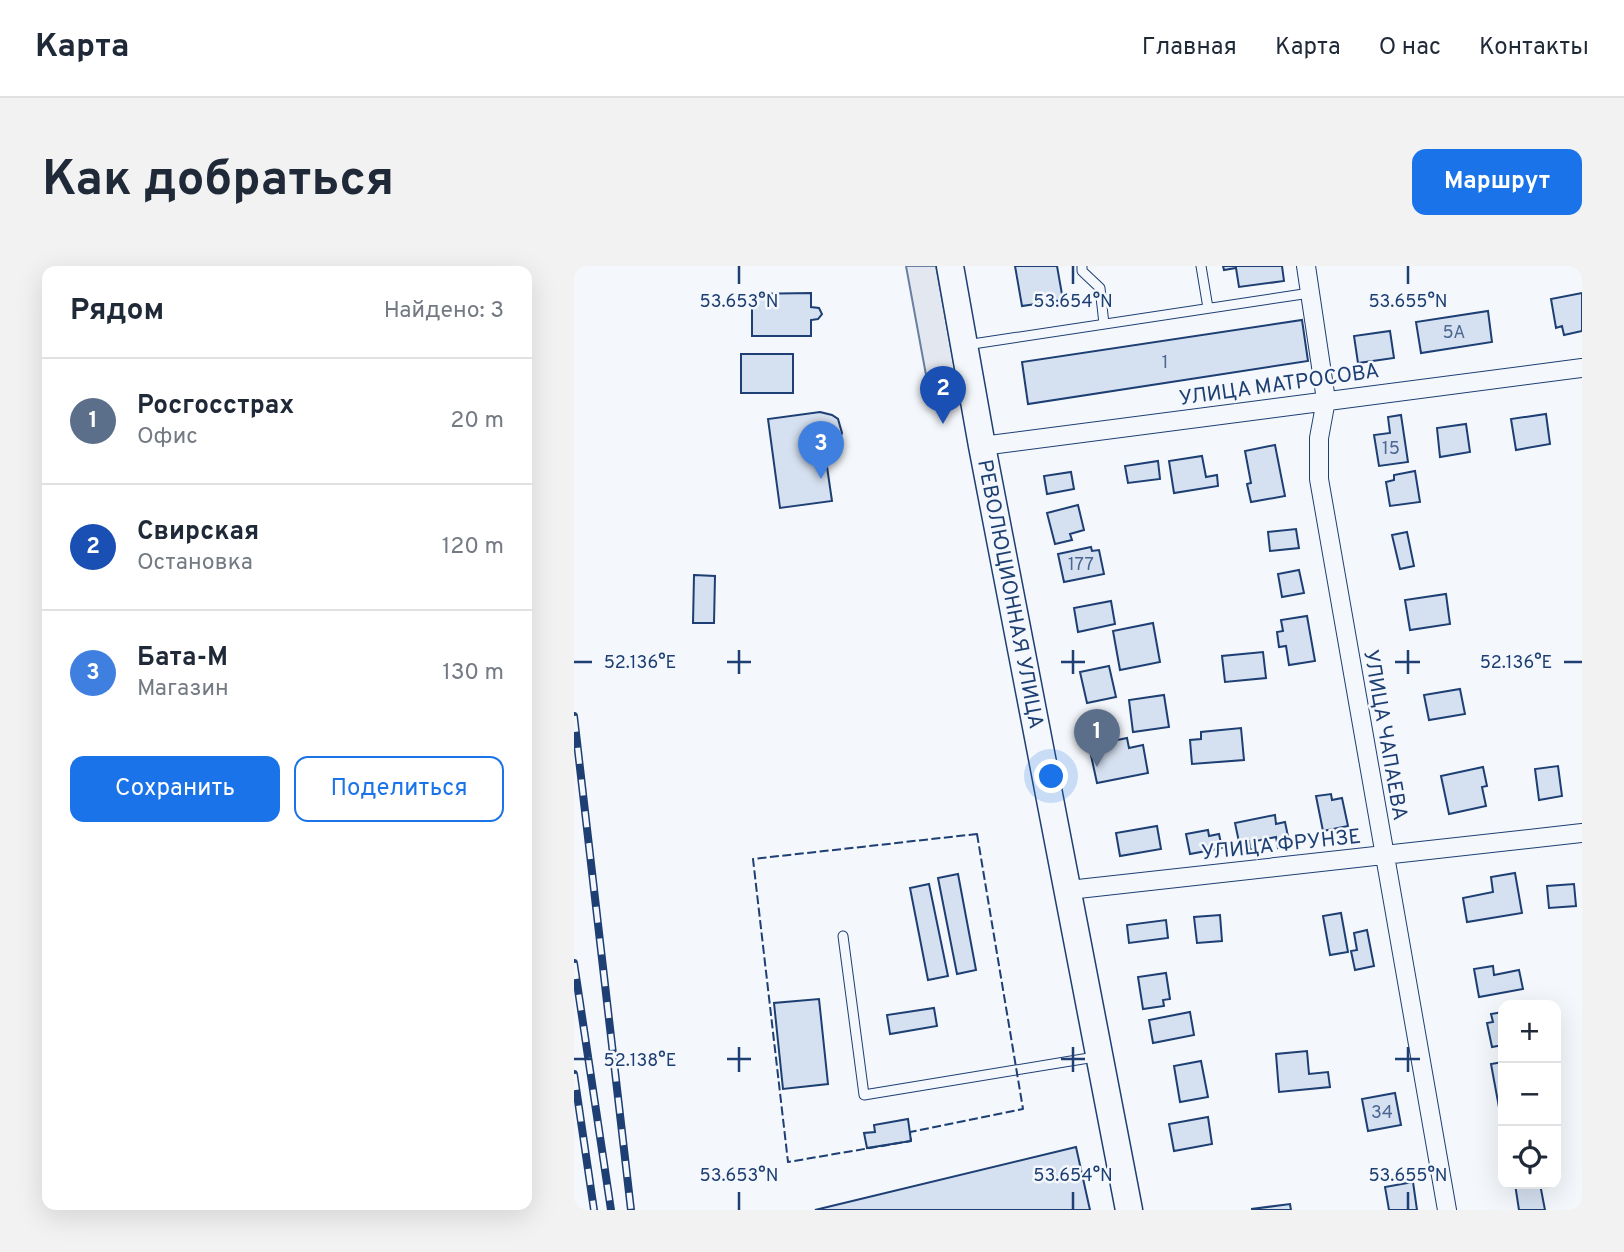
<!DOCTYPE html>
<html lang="ru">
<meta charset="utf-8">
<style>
body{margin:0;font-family:Overpass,sans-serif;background:#f2f2f3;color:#1f2937}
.controls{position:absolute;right:21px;bottom:21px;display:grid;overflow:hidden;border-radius:14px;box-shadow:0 7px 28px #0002}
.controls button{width:63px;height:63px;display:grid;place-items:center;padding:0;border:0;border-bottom:2px solid #e0e1e3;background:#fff;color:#1f2937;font:35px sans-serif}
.you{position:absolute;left:478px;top:511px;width:24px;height:24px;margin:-18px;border:5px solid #fff;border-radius:50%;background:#1a73e8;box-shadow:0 0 0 10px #1a73e833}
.badge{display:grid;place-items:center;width:46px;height:46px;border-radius:50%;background:#1a73e8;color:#fff;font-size:23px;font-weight:700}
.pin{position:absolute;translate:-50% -58px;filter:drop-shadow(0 2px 4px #0008)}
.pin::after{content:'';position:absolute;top:37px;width:24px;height:21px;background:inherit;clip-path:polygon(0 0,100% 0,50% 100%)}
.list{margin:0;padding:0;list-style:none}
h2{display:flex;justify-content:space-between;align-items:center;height:91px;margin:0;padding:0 28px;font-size:30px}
h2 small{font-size:23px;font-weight:400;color:#747a83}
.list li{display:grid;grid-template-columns:46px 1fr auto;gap:21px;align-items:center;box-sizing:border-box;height:126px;padding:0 28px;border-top:2px solid #e0e1e3}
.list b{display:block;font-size:26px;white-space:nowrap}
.list p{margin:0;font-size:23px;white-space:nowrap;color:#747a83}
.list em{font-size:23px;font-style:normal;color:#747a83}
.actions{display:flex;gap:14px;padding:21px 28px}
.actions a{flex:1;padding:16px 0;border:2px solid #1a73e8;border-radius:14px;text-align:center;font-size:24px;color:#1a73e8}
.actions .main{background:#1a73e8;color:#fff}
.icon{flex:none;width:38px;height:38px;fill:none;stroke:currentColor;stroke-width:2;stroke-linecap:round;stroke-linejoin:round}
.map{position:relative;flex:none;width:1008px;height:944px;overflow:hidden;border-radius:14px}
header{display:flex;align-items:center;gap:42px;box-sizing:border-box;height:98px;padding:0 35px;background:#fff;border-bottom:2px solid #e0e1e3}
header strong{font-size:33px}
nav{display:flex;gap:38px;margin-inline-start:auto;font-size:24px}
.intro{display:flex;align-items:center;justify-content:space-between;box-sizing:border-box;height:168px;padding:0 42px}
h1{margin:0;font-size:49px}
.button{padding:18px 32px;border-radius:14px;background:#1a73e8;color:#fff;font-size:24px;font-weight:700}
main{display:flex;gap:42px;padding:0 42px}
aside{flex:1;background:#fff;border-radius:14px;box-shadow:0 7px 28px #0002}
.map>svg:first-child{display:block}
.parking{fill:#e3e8f0;stroke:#687fa3;stroke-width:2}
.building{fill:#d5e0f0;stroke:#1d3f73;stroke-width:2}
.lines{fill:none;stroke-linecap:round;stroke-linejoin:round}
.lane-casing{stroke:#1d3f73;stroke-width:11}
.street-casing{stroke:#1d3f73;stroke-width:20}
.secondary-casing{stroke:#1d3f73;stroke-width:29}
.lane{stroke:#f4f7fb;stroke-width:9}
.street{stroke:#f4f7fb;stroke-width:18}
.secondary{stroke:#f4f7fb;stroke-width:26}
.rail-casing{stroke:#1d3f73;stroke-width:8}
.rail{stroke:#f4f7fb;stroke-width:5;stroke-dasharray:16;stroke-linecap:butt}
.fence{stroke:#1d3f73;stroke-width:2;stroke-dasharray:9 3.5;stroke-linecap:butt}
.ticks{fill:none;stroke:#1d3f73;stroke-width:2.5}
.labels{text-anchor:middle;stroke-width:5;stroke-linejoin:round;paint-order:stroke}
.number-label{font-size:18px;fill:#4b6792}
.street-label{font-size:21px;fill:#1d3f73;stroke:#f4f7fb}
.ticks-label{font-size:18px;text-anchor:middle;fill:#1d3f73;stroke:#f4f7fb;stroke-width:5;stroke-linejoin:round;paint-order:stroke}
</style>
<header>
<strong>Карта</strong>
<nav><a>Главная</a><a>Карта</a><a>О нас</a><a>Контакты</a></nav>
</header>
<div class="intro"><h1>Как добраться</h1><a class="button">Маршрут</a></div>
<main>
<aside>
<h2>Рядом<small>Найдено: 3</small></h2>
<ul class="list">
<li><span class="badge" style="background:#5c6f8a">1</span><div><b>Росгосстрах</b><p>Офис</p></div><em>20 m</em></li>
<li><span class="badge" style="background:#1a4fb4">2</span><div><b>Свирская</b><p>Остановка</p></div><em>120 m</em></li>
<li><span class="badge" style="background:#3f7fe0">3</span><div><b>Бата-М</b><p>Магазин</p></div><em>130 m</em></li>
</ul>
<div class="actions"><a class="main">Сохранить</a><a>Поделиться</a></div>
</aside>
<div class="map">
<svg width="1008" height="944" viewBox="0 0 1008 944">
<rect width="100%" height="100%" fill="#f4f7fb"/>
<path class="parking" d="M332,0H362L386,131L357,136Z"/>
<path class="building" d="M441,0H483L489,34L448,40Z
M649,0H708L710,15L665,21L662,2L650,4Z
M237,27V41L245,42L248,48L244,53L237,54V70H178V28Z
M1008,27V65L990,69L988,60L982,62L977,33Z
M914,45L918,76L847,87L842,56Z
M728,54L734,95L454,138L448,96Z
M816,65L820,92L784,97L780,70Z
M167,88H219V127H167Z
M246,146L258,149L264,153L268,167L263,180L251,187L258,235L206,242L194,153Z
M972,148L976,178L942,184L937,153Z
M827,149L834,196L805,200L800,169L816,167L814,151Z
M892,158L896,186L866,191L863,162Z
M701,179L711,230L677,236L673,218L677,217L671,185Z
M628,190L632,211L643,209L644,220L600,227L595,195Z
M584,195L586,213L554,217L551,200Z
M841,205L846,236L816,240L812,216L820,214V209Z
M497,206L500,223L473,228L470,210Z
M504,239L510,264L496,268L498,274L481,278L473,247Z
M722,263L725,282L696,285L694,266Z
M833,266L840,300L826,303L818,269Z
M517,281L518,285L525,284L530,308L490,316L484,288Z
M725,304L730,327L708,331L704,308Z
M120,309L141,310L140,357H119Z
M872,328L876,358L836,364L831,334Z
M537,335L541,358L504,366L500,342Z
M733,350L741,395L715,399L712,380L705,381L703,366L709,365L707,354Z
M579,357L586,396L546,404L539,365Z
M689,386L692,412L651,416L648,390Z
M535,400L542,431L513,437L506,406Z
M886,423L891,448L855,454L850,429Z
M590,429L595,461L559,466L555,434Z
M667,462L670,494L618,498L616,474L627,473V466Z
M553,472L555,482L569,479L574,507L523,517L515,480Z
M984,500L988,530L965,534L961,503Z
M909,501L913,520L908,521L912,540L875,548L867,510Z
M757,528L758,534L768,532L774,560L749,565L742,530Z
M701,549L702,558L711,556L716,580L704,582L702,571L682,575L683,582L676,584L675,575L665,576L661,557Z
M583,560L587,583L546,590L542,567Z
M634,564L635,570L645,568L648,582L616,588L612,568Z
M941,607L948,647L893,656L889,632L919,626L917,611Z
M384,608L402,704L383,708L364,612Z
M355,618L374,710L354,714L336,622Z
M1000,618L1002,640L975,642L973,620Z
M767,647L774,686L756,689L749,650Z
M646,649L648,675L623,677L620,651Z
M592,654L594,672L555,677L553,659Z
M793,664L800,700L781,704L777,685L783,684L780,667Z
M919,700L920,709L945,704L949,723L905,731L900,703Z
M592,707L596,733L589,734L590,740L569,743L564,711Z
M245,733L254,818L209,823L200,737Z
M360,742L363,760L316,768L313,749Z
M616,746L620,769L579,777L575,754Z
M929,746V779L918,781L913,757L919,756L917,748Z
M733,785L735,808L754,806L756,821L705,826L702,788Z
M627,795L634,831L606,836L600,800Z
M929,796V852H927L917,798Z
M821,827L827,859L794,865L788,833Z
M634,851L638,878L600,885L595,858Z
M334,853L337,875L293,882L290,867L301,866L300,859Z
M502,881L516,944H241Z
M839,916L843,944H815L811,921Z
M941,918H966L971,944H945Z
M716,938L717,944H678V943Z"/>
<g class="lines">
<g class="lane-casing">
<path id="lane" d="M508,0V5L526,22L530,58
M627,0L634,42
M392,79L736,27
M269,670L290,829L521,791"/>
</g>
<g class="street-casing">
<path id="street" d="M732,0L752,134L745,172V213L873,944
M408,180L1008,102
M495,624L1008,567"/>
</g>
<g class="secondary-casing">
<path id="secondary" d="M376,0L408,180L555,944"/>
</g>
<use href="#lane" class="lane"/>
<use href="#street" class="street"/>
<use href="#secondary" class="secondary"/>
<g class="rail-casing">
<path id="rail" d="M0,450L57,944
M0,697L37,944
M0,808L20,944"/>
</g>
<use href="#rail" class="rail"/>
<path class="fence" d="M403,568L449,843L336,866L337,875L214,896L179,593Z"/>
</g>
<path class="ticks" d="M165,0V18M499,0V18M834,0V18M165,384V408M499,384V408M834,384V408M0,396H18M153,396H177M487,396H511M821,396H846M990,396H1008M165,781V806M499,781V806M834,781V806M0,793H18M153,793H177M487,793H511M821,793H846M165,926V944M499,926V944M834,926V944"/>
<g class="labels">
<g class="number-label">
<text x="880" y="72">5А</text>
<text x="591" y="102">1</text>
<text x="817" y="188">15</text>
<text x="507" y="304">177</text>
<text x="808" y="852">34</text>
</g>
<g class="street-label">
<text transform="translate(705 118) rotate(-8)" y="7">УЛИЦА МАТРОСОВА</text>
<text transform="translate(437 328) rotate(79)" y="7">РЕВОЛЮЦИОННАЯ УЛИЦА</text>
<text transform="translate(812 469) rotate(80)" y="7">УЛИЦА ЧАПАЕВА</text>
<text transform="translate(707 578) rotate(-6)" y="7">УЛИЦА ФРУНЗЕ</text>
</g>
</g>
<g class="ticks-label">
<text x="165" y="41">53.653°N</text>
<text x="499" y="41">53.654°N</text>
<text x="834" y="41">53.655°N</text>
<text x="942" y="402">52.136°E</text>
<text x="66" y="402">52.136°E</text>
<text x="66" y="800">52.138°E</text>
<text x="165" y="915">53.653°N</text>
<text x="499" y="915">53.654°N</text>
<text x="834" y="915">53.655°N</text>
</g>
</svg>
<div class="controls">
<button>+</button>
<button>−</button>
<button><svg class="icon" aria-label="locate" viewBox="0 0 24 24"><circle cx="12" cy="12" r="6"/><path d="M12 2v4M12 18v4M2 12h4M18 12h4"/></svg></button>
</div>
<div class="you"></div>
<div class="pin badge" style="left:523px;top:501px;background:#5c6f8a">1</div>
<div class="pin badge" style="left:369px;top:158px;background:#1a4fb4">2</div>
<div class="pin badge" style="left:247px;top:213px;background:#3f7fe0">3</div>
</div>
</main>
